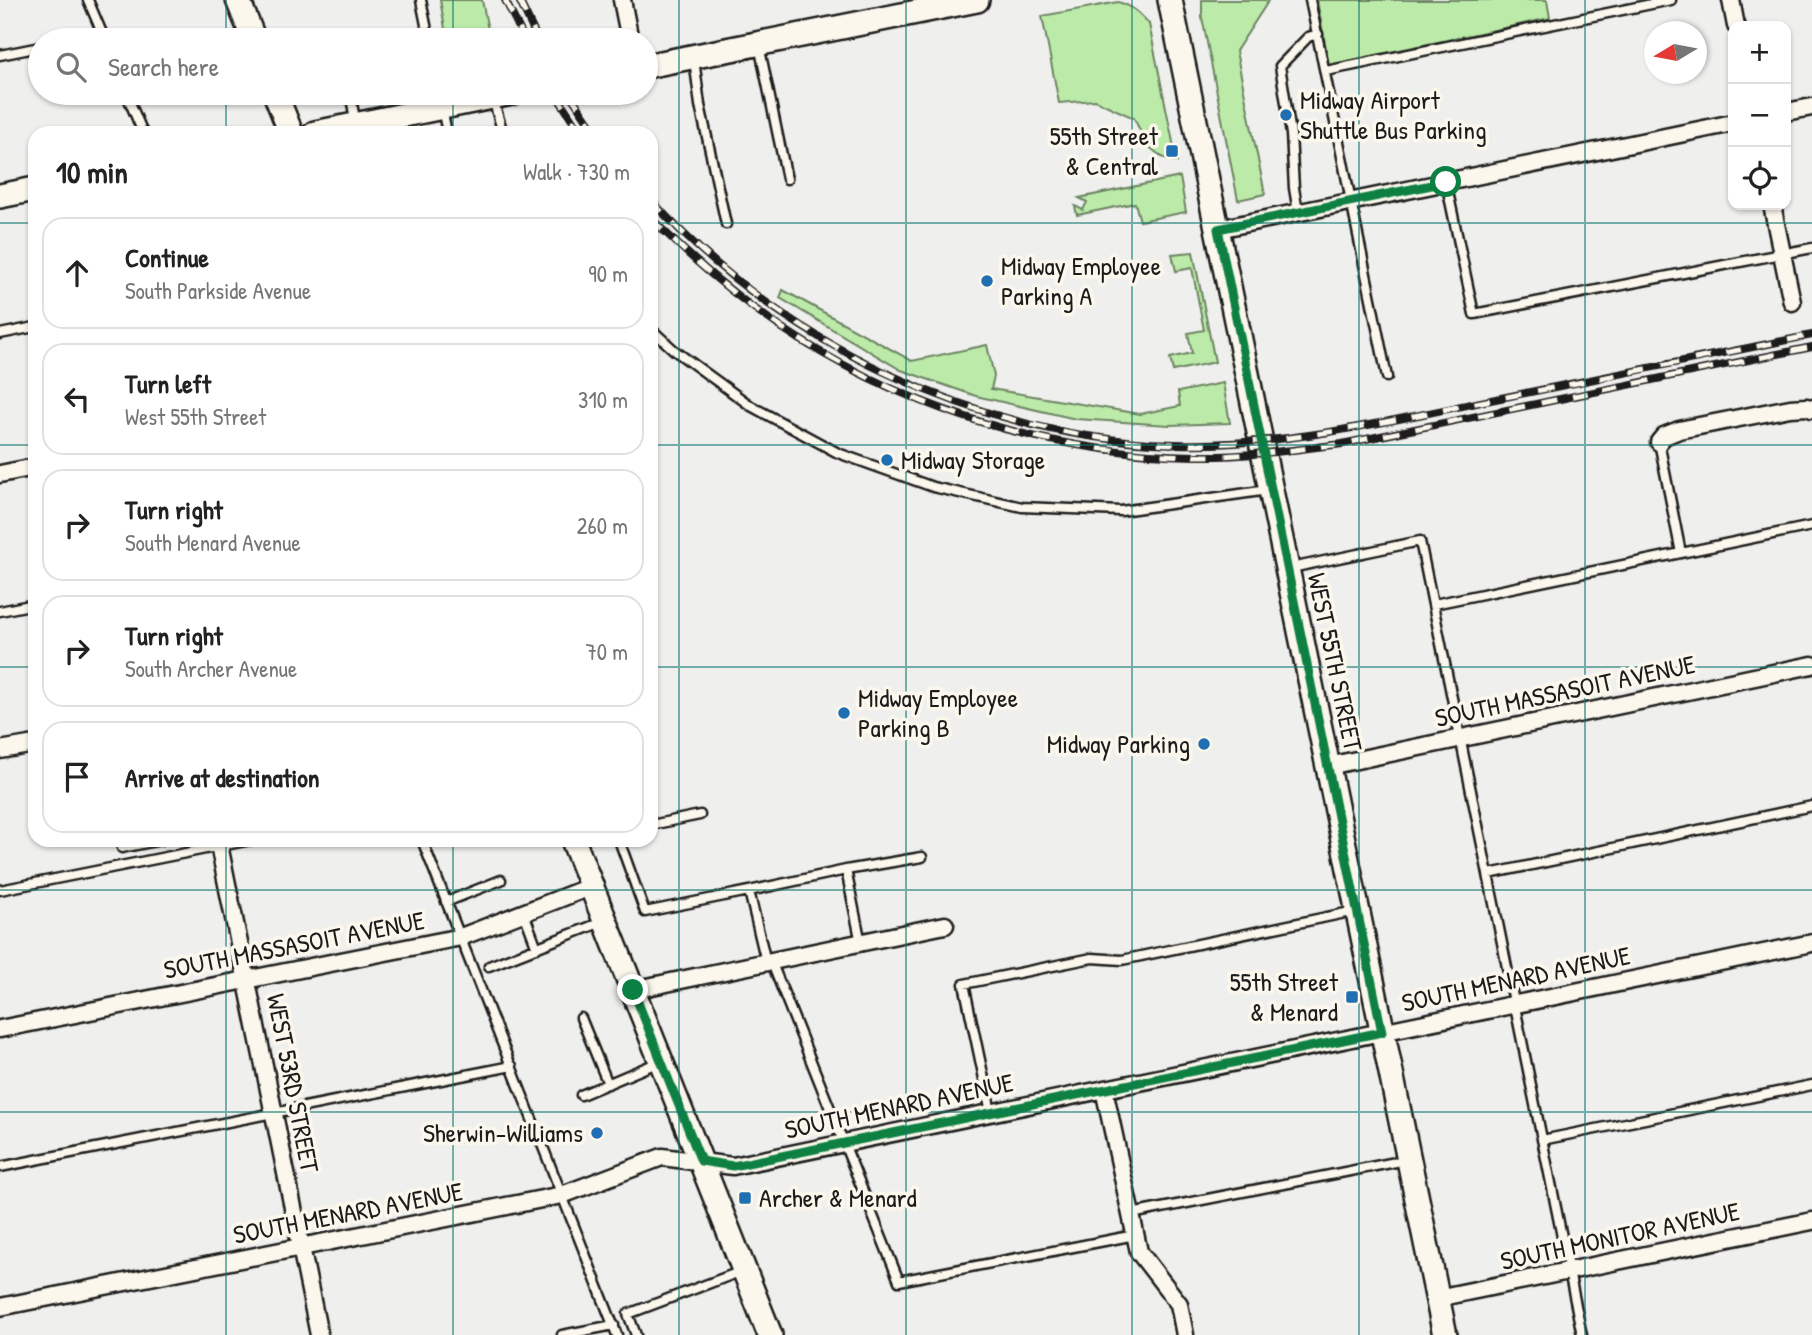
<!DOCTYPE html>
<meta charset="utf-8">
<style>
body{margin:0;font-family:"Patrick Hand",sans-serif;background:#f2f2f2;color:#222}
.controls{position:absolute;right:21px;top:21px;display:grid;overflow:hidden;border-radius:14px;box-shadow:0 2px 5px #0004}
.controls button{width:63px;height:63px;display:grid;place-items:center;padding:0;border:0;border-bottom:2px solid #e0e0e0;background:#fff;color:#222;font:35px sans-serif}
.compass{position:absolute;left:1644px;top:21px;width:63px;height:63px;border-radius:50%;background:#fff;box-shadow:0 2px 5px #0004;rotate:260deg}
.stop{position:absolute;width:21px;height:21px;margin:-16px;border:5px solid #0b8043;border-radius:50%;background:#fff}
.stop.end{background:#0b8043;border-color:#fff;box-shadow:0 2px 7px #0008}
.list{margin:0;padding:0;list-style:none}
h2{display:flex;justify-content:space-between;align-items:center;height:91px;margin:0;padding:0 28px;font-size:30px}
h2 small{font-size:23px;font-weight:400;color:#767676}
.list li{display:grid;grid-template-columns:46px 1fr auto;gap:21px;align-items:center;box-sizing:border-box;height:112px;margin:0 14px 14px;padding:0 14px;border:2px solid #e0e0e0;border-radius:21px}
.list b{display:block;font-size:26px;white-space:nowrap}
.list p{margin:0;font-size:23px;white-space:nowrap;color:#767676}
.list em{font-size:23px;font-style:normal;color:#767676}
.icon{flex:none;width:38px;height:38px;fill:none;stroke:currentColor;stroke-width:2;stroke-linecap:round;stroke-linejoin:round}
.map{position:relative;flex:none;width:1812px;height:1335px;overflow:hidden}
.search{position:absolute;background:#fff;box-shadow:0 2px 5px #0004;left:28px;top:28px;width:630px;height:77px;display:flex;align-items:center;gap:18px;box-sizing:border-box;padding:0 24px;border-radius:38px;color:#767676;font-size:26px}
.panel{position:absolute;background:#fff;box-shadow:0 2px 5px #0004;left:28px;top:126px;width:630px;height:721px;border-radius:21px}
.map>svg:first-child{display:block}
.green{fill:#bceba9;stroke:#6c8462;stroke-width:2}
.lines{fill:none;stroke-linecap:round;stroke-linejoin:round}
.lane-casing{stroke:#1c1c1c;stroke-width:13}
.street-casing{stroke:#1c1c1c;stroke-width:21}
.secondary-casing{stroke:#1c1c1c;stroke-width:28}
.lane{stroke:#fbf7ec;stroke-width:8}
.street{stroke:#fbf7ec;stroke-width:16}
.secondary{stroke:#fbf7ec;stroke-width:23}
.rail-casing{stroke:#1c1c1c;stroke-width:8}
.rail{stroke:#fbf7ec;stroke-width:5;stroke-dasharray:16;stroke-linecap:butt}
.route{stroke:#0b8043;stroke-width:9}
.grid{fill:none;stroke:#0f766e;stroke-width:2;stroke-opacity:0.55}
.poi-dot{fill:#1f6fb2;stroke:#fbf7ec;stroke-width:2.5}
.labels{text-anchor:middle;stroke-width:7;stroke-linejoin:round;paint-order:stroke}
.poi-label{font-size:26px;fill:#1c1c1c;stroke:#fbf7ec;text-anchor:start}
.street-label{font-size:26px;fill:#1c1c1c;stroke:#fbf7ec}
</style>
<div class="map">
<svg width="1812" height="1335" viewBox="0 0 1812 1335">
<rect width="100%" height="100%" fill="#eff0ee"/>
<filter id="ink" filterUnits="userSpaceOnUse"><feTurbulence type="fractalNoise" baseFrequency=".0143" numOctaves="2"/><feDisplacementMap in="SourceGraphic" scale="14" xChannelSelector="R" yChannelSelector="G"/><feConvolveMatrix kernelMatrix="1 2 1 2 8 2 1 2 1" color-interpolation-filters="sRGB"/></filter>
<g filter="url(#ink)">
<path class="green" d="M440,0H482L490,40H447Z
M1202,0H1269L1236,51L1265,194L1238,200L1202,17Z
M1317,0H1547L1550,18L1329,65Z
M1118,2C1132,6 1140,13 1149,24L1177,162L1162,157L1147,145L1134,118L1095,100L1059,103L1042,16Z
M1180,177L1186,212L1140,221L1135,203L1077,215L1075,206L1083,210L1087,202L1079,198Z
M1193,252L1215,362L1173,371L1170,358L1192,353L1188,333L1204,330L1192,268L1176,271L1172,254Z
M783,290L912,361L987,345L994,376L991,389L1140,414L1180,406L1178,392L1223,383L1230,423L1169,425L1076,419L976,396L901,370L780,298Z"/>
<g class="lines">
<g class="lane-casing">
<path id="lane" d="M88,0L105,40
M421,0L429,40
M1310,0L1387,377
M77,40L103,35
M759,45L787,179
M0,55L40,47
M694,59L700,105L726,224
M1326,71L1671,0
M126,93L143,133
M350,93L356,124
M439,93L447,133
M493,99L503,133
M1446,182L1474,314L1812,248
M1298,212L1294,188L1291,134L1280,66L1308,37L1318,34
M651,329L674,350L751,406L838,453L933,487L1022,507L1121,511L1268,490
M0,334L35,327
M1659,442L1681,553
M1291,568L1420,541L1582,1335
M1434,604L1812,526
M0,611L35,604
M651,825L700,815
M120,840L122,848L161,840
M422,840L617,1335
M619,840L645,912L749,891
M1489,874L1812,806
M0,890L251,840
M446,902L501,880
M524,913L537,948
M861,943L846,870L922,857
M771,961L899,1281L1135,1235
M766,962L749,891L846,870
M489,966L602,922
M581,1018L608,1084
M581,1095L659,1062
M991,1112L964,984L1092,958L1122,960L1355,911
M1542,1140L1812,1085
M0,1167L512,1066
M1131,1214L1406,1160
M562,1335L614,1325
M636,1335L628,1314L742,1271"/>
</g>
<g class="street-casing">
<path id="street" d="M622,0L630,40
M1731,0L1736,26
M1786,112L1812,107
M1772,205L1792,302
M1218,229L1733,123
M1659,442L1664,436L1679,430L1790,408L1807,407L1812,409
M0,474L35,467
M0,750L35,744
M1328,766L1812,665
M218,840L319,1335
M633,990L945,925
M0,1029L461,937L592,886
M1104,1089L1139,1252L1179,1304L1185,1335
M1437,1298L1812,1221
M0,1307L562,1195L662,1157L733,1166L1812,943"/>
</g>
<g class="secondary-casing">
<path id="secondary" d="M238,0L254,40
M1170,0L1445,1335
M646,66L977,0
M275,93L291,133
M315,133L512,93
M0,196L35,189
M573,840L770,1335"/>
</g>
<use href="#lane" class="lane"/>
<use href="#street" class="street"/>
<use href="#secondary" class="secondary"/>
<g class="rail-casing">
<path id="rail" d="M505,0L525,40
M519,0L538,40
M555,93L581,133
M569,93L596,133
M651,200C782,344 978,438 1174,444C1277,447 1376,424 1476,403C1588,381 1700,358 1812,335
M651,218C672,239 694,260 717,279C850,391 1021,453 1195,456C1244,457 1294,450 1342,444L1812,347"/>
</g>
<use href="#rail" class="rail"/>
</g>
</g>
<g class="lines" filter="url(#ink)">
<path class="route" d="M633,990L701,1161L733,1166L1382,1032L1218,229L1446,182"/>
</g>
<path class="grid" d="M226,0V40M453,0V40M679,0V1335M906,0V1335M1132,0V1335M1359,0V1335M1585,0V1335M226,93V133M453,93V133M0,223H35M651,223H1812M0,445H35M651,445H1812M0,667H35M651,667H1812M226,840V1335M453,840V1335M0,890H1812M0,1112H1812"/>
<g class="poi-dot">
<circle cx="1286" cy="115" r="7"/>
<rect x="1165" y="144" width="14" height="14" rx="3.5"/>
<circle cx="987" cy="281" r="7"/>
<circle cx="887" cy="460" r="7"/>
<circle cx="844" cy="713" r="7"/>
<circle cx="1204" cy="744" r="7"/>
<rect x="1345" y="990" width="14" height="14" rx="3.5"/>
<circle cx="597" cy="1133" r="7"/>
<rect x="738" y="1191" width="14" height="14" rx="3.5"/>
</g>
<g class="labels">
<g class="poi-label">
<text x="1300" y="109">Midway Airport<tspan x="1300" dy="30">Shuttle Bus Parking</tspan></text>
<text x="1158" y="145" text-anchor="end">55th Street<tspan x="1158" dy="30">&amp; Central</tspan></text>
<text x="1001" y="275">Midway Employee<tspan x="1001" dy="30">Parking A</tspan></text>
<text x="901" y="469">Midway Storage</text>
<text x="858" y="707">Midway Employee<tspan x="858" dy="30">Parking B</tspan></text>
<text x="1190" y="753" text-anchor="end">Midway Parking</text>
<text x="1338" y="991" text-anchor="end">55th Street<tspan x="1338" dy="30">&amp; Menard</tspan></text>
<text x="583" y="1142" text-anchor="end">Sherwin-Williams</text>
<text x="759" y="1207">Archer &amp; Menard</text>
</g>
<g class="street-label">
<text transform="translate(1335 662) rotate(78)" y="9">WEST 55TH STREET</text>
<text transform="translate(1565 691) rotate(-12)" y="9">SOUTH MASSASOIT AVENUE</text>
<text transform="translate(294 945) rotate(-11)" y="9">SOUTH MASSASOIT AVENUE</text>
<text transform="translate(1516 979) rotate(-12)" y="9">SOUTH MENARD AVENUE</text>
<text transform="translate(293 1083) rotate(79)" y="9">WEST 53RD STREET</text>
<text transform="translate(899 1106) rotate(-12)" y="9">SOUTH MENARD AVENUE</text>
<text transform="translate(348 1213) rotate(-11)" y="9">SOUTH MENARD AVENUE</text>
<text transform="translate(1620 1236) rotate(-12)" y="9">SOUTH MONITOR AVENUE</text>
</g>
</g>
</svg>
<div class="controls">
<button>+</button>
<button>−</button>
<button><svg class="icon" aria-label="locate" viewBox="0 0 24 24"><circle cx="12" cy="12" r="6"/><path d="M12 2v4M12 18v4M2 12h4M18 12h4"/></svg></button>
</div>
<svg class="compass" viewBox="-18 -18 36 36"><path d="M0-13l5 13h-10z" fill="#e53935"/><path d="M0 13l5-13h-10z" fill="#767676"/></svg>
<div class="stop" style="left:1446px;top:182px"></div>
<div class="stop end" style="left:633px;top:990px"></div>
<div class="search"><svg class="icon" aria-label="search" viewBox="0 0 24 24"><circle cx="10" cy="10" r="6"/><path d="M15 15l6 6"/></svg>Search here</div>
<section class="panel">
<h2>10 min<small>Walk · 730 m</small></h2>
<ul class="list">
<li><svg class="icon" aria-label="ahead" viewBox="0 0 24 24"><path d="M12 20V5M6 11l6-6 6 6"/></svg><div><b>Continue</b><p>South Parkside Avenue</p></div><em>90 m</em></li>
<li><svg class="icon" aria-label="left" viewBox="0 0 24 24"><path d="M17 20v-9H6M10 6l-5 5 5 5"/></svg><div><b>Turn left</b><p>West 55th Street</p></div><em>310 m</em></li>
<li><svg class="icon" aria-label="right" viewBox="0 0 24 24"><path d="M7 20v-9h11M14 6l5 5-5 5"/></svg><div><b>Turn right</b><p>South Menard Avenue</p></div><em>260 m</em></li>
<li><svg class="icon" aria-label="right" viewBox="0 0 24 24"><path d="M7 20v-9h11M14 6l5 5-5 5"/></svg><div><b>Turn right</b><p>South Archer Avenue</p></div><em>70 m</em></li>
<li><svg class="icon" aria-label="arrive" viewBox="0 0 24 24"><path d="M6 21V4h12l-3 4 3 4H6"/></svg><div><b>Arrive at destination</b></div></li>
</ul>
</section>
</div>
